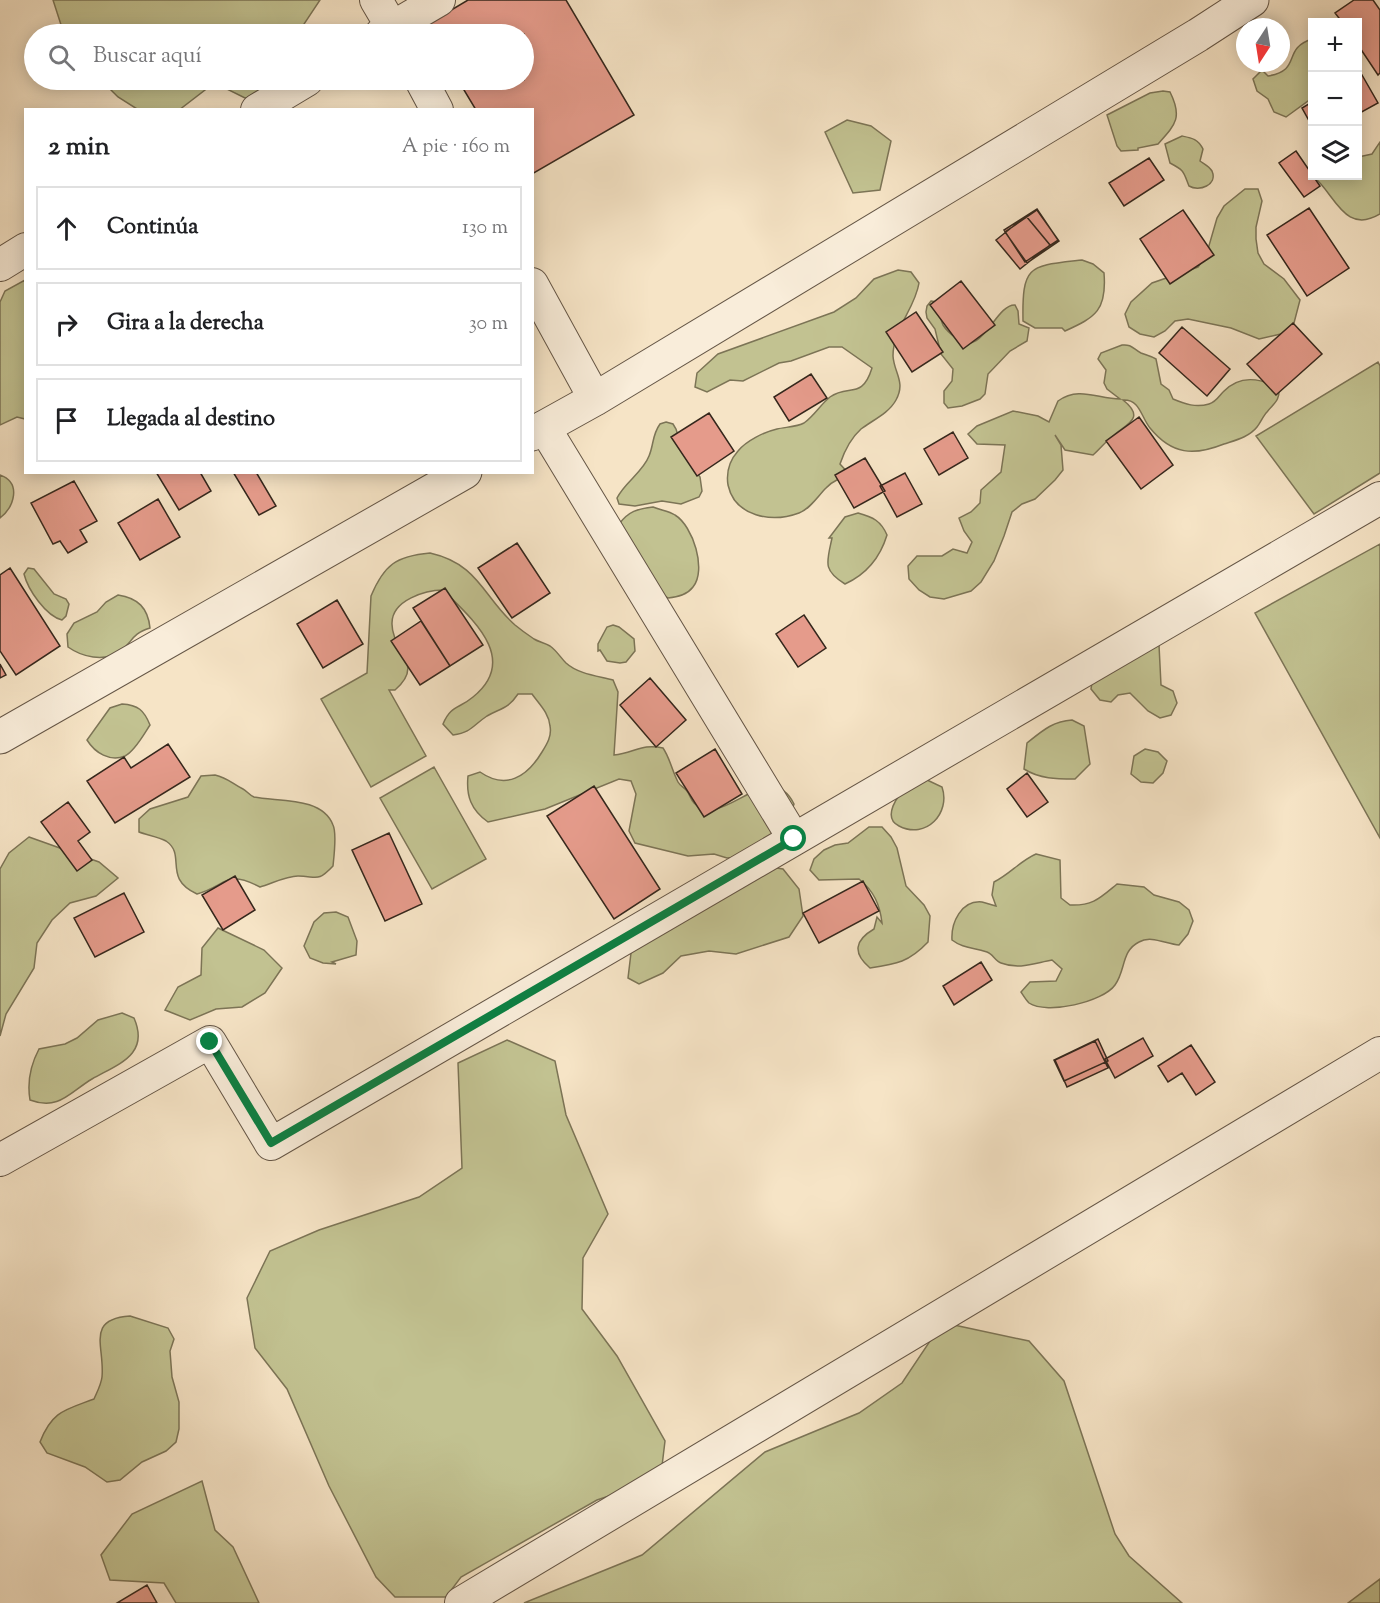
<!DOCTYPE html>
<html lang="es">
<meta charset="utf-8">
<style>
body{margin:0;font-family:"Sorts Mill Goudy",serif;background:#f6f6f6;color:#202124}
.controls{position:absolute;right:18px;top:18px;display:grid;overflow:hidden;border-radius:0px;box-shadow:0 3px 15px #0003}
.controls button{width:54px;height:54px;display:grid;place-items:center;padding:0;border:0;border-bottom:2px solid #e0e0e0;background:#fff;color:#202124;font:30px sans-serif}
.compass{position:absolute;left:1236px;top:18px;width:54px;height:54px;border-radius:50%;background:#fff;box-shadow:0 3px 15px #0003;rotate:192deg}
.stop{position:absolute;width:18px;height:18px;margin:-14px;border:4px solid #0b8043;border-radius:50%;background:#fff}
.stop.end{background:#0b8043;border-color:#fff;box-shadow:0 2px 6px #0008}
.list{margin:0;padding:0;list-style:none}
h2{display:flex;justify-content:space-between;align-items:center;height:78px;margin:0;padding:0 24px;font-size:26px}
h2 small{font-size:20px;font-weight:400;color:#757577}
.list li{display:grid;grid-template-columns:39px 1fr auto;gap:18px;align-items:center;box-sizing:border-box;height:84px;margin:0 12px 12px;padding:0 12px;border:2px solid #e0e0e0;border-radius:0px}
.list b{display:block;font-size:22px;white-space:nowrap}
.list em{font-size:20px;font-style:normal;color:#757577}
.icon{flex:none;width:33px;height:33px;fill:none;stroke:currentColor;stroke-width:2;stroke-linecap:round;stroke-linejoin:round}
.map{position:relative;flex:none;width:1380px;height:1603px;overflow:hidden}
.search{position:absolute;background:#fff;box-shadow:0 3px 15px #0003;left:24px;top:24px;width:510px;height:66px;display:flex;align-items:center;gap:15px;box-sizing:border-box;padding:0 21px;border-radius:33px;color:#757577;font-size:22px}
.panel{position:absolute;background:#fff;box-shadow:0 3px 15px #0003;left:24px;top:108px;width:510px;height:366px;border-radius:0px}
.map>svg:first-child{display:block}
.green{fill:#c2c291;stroke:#7c7456;stroke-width:1.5}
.building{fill:#e59b8b;stroke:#35271c;stroke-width:1.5}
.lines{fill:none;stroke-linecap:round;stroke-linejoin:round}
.minor-casing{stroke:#655646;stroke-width:34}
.tertiary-casing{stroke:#655646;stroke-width:35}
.minor{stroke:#f9edda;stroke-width:32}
.tertiary{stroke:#f9edda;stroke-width:33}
.route{stroke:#0b8043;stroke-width:8}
</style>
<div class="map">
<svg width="1380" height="1603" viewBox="0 0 1380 1603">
<rect width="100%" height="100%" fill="#f6e4c6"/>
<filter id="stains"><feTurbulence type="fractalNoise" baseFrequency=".00333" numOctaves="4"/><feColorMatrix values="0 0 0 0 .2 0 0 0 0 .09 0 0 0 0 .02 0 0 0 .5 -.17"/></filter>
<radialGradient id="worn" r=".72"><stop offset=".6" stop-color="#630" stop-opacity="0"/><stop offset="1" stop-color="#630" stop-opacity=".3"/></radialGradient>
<path class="green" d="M53,0H320L302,27L311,34H64Z
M1312,39V98L1286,117L1274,112L1268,99L1257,91L1253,79L1262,70L1268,76C1303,70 1281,49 1312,39Z
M101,80H321L274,95L245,98L221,86L209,87L179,110L137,109L118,97Z
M1163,91L1170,92C1183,118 1175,125 1158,144L1138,148V150L1121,151L1117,146L1107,115L1150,93Z
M847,120L871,126L891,141L880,190L853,193L825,132Z
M1182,136C1192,138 1198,139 1203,149L1200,161C1204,164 1209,166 1212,171C1218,185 1199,192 1189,186C1183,171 1185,171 1170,163L1165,144Z
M1380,142V214C1345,235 1335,195 1315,178L1316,176H1358V157L1372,154Z
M1245,189H1258L1262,201L1256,227V239L1258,253L1264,264L1284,279L1300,300L1294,323L1285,333L1259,339L1231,328L1188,319L1175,321L1165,331L1154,337L1140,334L1129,327L1125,314L1131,302L1152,283L1198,267L1206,256L1217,218L1224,206Z
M1082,260L1093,264L1104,273C1107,310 1096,317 1065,331L1062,328H1035L1023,321C1022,264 1029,266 1082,260Z
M898,270L911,272L919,283C915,309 893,328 893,356C894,373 906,382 896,400C889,413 873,420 861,429C851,438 844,452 840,464L850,475C841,478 832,481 826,488C818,496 810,509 799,513C772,523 735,517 728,485C726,472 730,460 738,451C746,441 764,432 777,429C785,427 797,427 804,423C814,416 821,404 830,397C849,384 862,400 872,368L842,347H829L791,361L779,363L743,381L730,380L707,392L695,387L697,373L718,354L834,312L856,298L874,279Z
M25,280V419L17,417L0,425V302L5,291Z
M931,301L937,302C940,309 940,319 943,325C946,330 952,335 956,338C982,360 995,304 1015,305L1018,311L1019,324L1029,328L1027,341L1010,351L988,374L985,394L980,399L962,406L948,408L944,403V391L952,381L953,369L941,354L935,329L927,318L926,312L927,306Z
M1122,345C1132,344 1133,349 1141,353C1146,355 1151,356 1156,359L1161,384L1169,390L1173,399C1185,404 1196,408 1209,404C1216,402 1219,396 1223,392C1240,374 1260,378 1279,388C1280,401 1274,403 1267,412C1263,416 1261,422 1257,427C1249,437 1236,440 1224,444C1194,456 1172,455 1150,428C1141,417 1140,399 1123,400C1146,418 1127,424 1114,435C1106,441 1100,449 1093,455L1065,450L1055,435L1061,445L1063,470L1055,480L1035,499L1022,504L1012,512L1004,536L994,561L981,582L971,591L944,599L930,597L919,590L909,579L908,566L917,556H942L953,549L967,553L972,542L964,531L959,518L971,512L980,503L981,490L1001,472L1005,445L977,444L968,434L977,426L1013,411L1038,416L1049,422L1058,401C1079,386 1098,399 1120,399L1107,389L1104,383L1106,370L1098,359L1101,353Z
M1378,362L1380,366V473L1314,514L1256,436Z
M666,422L673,424L676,429L684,455L700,477L702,491L699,497L681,504L662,501L635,506L619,504L617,498C625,482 643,472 649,456C654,444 652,435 660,424Z
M0,475C22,483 14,507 0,518Z
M653,507C660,510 669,511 675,515C693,526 707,570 693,587C687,595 678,597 668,598L635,574L619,524C629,511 637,509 653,507Z
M858,513C873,517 881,521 887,535C880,558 867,574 845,584C822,570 827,562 832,538H829L845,517Z
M1380,544V838L1255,613Z
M430,553C479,564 483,597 515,625C521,630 528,635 534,639C539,642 545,643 550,646C557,651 560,657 566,663C578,674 598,676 613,680L618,692L614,755C634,753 642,743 663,748C670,758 672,771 678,782C680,786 685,788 687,791C690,795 691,800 694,803C722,832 769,754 794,804L785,828L740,857L727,858L714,854L688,856L635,843L629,831L636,794L631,781L619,779L545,809L488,822C471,810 466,796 468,776L480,772C506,790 527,777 542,752C547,744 552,736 550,726C549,713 539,704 532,694H518C508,709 501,708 487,716C472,726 472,732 453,735L443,724C451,705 459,709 473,697C520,659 472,619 443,590C426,590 392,600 392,623C391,650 426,664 395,690H389L426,756L371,787L321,699L367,673L371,596C384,565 396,556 430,553Z
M28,568L34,569L54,594L66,599L69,604L66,616L62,620C46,616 28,590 24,574Z
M118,595C138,598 148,608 150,628C130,634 133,643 119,652C104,662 82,657 68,647L67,634L74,623L97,612L106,602Z
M613,625L619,627L634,639L635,651L626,662L620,663L607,661L600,650L598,651V644L607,627Z
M1150,635L1159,645L1161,685L1173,691L1177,703L1171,715L1160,718L1148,711L1130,693L1118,695L1111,702L1100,700L1091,689L1093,676Z
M122,704C138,705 144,710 150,725C144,734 135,751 125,756C110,762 95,753 87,740L110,708Z
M1072,720L1084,726L1090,764L1075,779C1056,779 1040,779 1024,769L1027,743C1042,731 1053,721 1072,720Z
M1145,749L1158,752L1167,761L1163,773L1153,783L1141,782L1131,774L1134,756Z
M434,767L486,859L432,889L380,798Z
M215,775C228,778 231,783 243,789C247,791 249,795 254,797C277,802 322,796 333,825C337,833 334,856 333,866C317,883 317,876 298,876C286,876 271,884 260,887C225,869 228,885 197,894C162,878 187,855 166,841C159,837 147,835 139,832V819L150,809L188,797L201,776Z
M925,779L942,787C951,813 926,840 899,826C882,818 897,794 908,787C913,784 919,782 925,779Z
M869,827H882L891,837L897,848L906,886L924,905L930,916L928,942C909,962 897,964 870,968C852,953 855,940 874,929L877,917L882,923C880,905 874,891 859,879L819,880L810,870L814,859L824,850L835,845L848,843Z
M29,837L99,862L118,878L96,896L70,903L52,920L37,943L34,968L6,1014L0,1036V869L9,853Z
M1036,854L1060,860L1061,898L1070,905C1093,906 1100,898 1117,884L1144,887L1154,895L1179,902L1189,910L1193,921L1188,934L1179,945C1166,944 1151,935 1139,942C1121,951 1126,970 1115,985C1103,1002 1047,1015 1029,1003C1026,1000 1023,995 1021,992L1030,982L1056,981L1062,969L1052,960C1035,963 1019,970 1001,963C995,961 993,954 987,952C973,947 964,949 952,940C951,923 961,900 982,902C986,903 992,905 996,906L992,895L994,882C1010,874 1020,861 1036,854Z
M758,865L783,869L799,889L803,916L789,937L736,954L709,951L681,956L663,973L639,984L628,978L631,953L647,933Z
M336,912L348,917L357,941L356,955L332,962L336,964L323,963L310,958L304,946L314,922L324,913Z
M218,928L264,950L282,968L265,993L242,1007L216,1009L190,1020L165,1010L178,987L201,975L202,948Z
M122,1013L134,1018C150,1055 118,1064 92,1079C70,1092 59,1111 30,1100C27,1082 30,1066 39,1049L65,1044L77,1038L98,1020Z
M507,1040L555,1061L566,1115L608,1214L583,1258L582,1309L617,1356L665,1441L662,1466L645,1484L597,1500L461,1577L446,1597H395L376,1577L329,1486L287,1389L255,1348L247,1298L270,1251L319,1230L419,1197L462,1168L458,1063Z
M130,1316L168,1328L174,1339L170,1351L172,1377L179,1402V1429L176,1442L166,1451L142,1462L120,1480L107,1482L85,1467L47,1453L40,1442C52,1411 65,1410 94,1399C97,1392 101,1385 102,1377C105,1347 85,1319 130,1316Z
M954,1325L1029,1341L1064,1381L1115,1534L1129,1556L1182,1603H524L642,1555L765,1452L859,1413L902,1383L932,1338Z
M202,1481L215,1530L233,1547L259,1603H176L164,1583L110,1580L101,1555L132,1514Z
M1380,1579V1603H1348Z"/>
<path class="building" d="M468,0H566L634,115L532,174V110H476L458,80H524V34H431L426,25Z
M1354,0H1373L1380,10V73L1378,75L1358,45V22H1342L1335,13Z
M1362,75L1378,103L1358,114V77Z
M1312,102V126L1302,108Z
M1296,151L1320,186L1304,197L1279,163Z
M1149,158L1164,180L1124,206L1109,183Z
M1309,208L1349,268L1307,296L1267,235Z
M1037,209L1058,240L1025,262L1004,230Z
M1037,210L1059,241L1027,263L1005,232Z
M1183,210L1214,255L1170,284L1140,239Z
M1026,216L1050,245L1020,269L996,240Z
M961,281L995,325L963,349L930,305Z
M916,312L943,352L912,372L886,332Z
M1293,323L1322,354L1276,395L1247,364Z
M1182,327L1230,369L1207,396L1159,353Z
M811,374L827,398L789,421L774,397Z
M709,413L734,451L697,476L671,437Z
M1139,417L1173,465L1141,489L1106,441Z
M953,432L968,458L939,475L924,449Z
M865,458L885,491L854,508L835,475Z
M156,472H200L211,491L179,510Z
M233,472H256L276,506L259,515Z
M905,473L922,504L897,517L880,486Z
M74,481L97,521L80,530L87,542L68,553L60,541L53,544L31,503Z
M158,499L180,537L140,560L118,523Z
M517,543L550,593L512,618L478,568Z
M10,568L60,646L16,675L0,651V575Z
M445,588L483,645L450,666L413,608Z
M337,600L363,644L323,668L297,624Z
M804,615L826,648L798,667L776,634Z
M421,621L450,666L420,685L391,641Z
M0,664L6,675L0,678Z
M650,678L686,720L656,747L620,705Z
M168,744L190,777L115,823L87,781L124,757L131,768Z
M715,749L742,794L704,817L676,773Z
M1027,773L1048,802L1027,817L1007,789Z
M594,786L660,889L614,919L547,816Z
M68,802L90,832L78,841L92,860L77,871L41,822Z
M389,833L422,904L385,921L352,850Z
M235,876L255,910L223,930L202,895Z
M863,881L879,911L819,943L803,913Z
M124,893L144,932L95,957L74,918Z
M981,962L992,980L954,1005L943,986Z
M1143,1038L1153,1056L1115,1078L1105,1059Z
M1098,1039L1108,1061L1064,1081L1054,1060Z
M1095,1041L1108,1068L1067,1087L1055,1060Z
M1191,1045L1215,1082L1196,1095L1182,1073L1168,1082L1158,1066Z
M147,1585L157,1603H117Z"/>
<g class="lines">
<g class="minor-casing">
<path id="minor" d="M376,0L396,34
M381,34L439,0
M421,80L437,110
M257,110L307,80
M0,265L26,249
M532,284L595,399
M544,427L794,839
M0,1160L210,1042L271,1144L1380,498
M461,1603L1380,1053"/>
</g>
<g class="tertiary-casing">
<path id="tertiary" d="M532,434L595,399L1198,35L1252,0
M0,737L465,472"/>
</g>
<use href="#minor" class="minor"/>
<use href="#tertiary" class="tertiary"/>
</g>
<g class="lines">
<path class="route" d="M210,1042L271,1143L794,839"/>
</g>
<rect width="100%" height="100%" filter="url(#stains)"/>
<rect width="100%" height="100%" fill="url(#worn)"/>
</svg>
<div class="controls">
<button>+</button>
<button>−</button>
<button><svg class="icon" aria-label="layers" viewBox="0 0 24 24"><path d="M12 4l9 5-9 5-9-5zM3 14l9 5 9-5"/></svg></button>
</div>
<svg class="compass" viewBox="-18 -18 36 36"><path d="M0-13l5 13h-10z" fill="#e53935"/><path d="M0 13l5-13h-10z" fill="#757577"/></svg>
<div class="stop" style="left:794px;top:839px"></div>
<div class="stop end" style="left:210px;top:1042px"></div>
<div class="search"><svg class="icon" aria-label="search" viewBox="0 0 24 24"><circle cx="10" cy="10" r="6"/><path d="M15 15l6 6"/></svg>Buscar aquí</div>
<section class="panel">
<h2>2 min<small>A pie · 160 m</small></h2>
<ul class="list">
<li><svg class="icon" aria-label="ahead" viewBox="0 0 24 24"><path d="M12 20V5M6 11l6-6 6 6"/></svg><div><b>Continúa</b></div><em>130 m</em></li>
<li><svg class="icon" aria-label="right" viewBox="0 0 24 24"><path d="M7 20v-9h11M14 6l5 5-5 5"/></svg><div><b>Gira a la derecha</b></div><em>30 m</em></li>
<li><svg class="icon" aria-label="arrive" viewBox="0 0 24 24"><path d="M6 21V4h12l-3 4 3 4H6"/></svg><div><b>Llegada al destino</b></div></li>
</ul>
</section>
</div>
